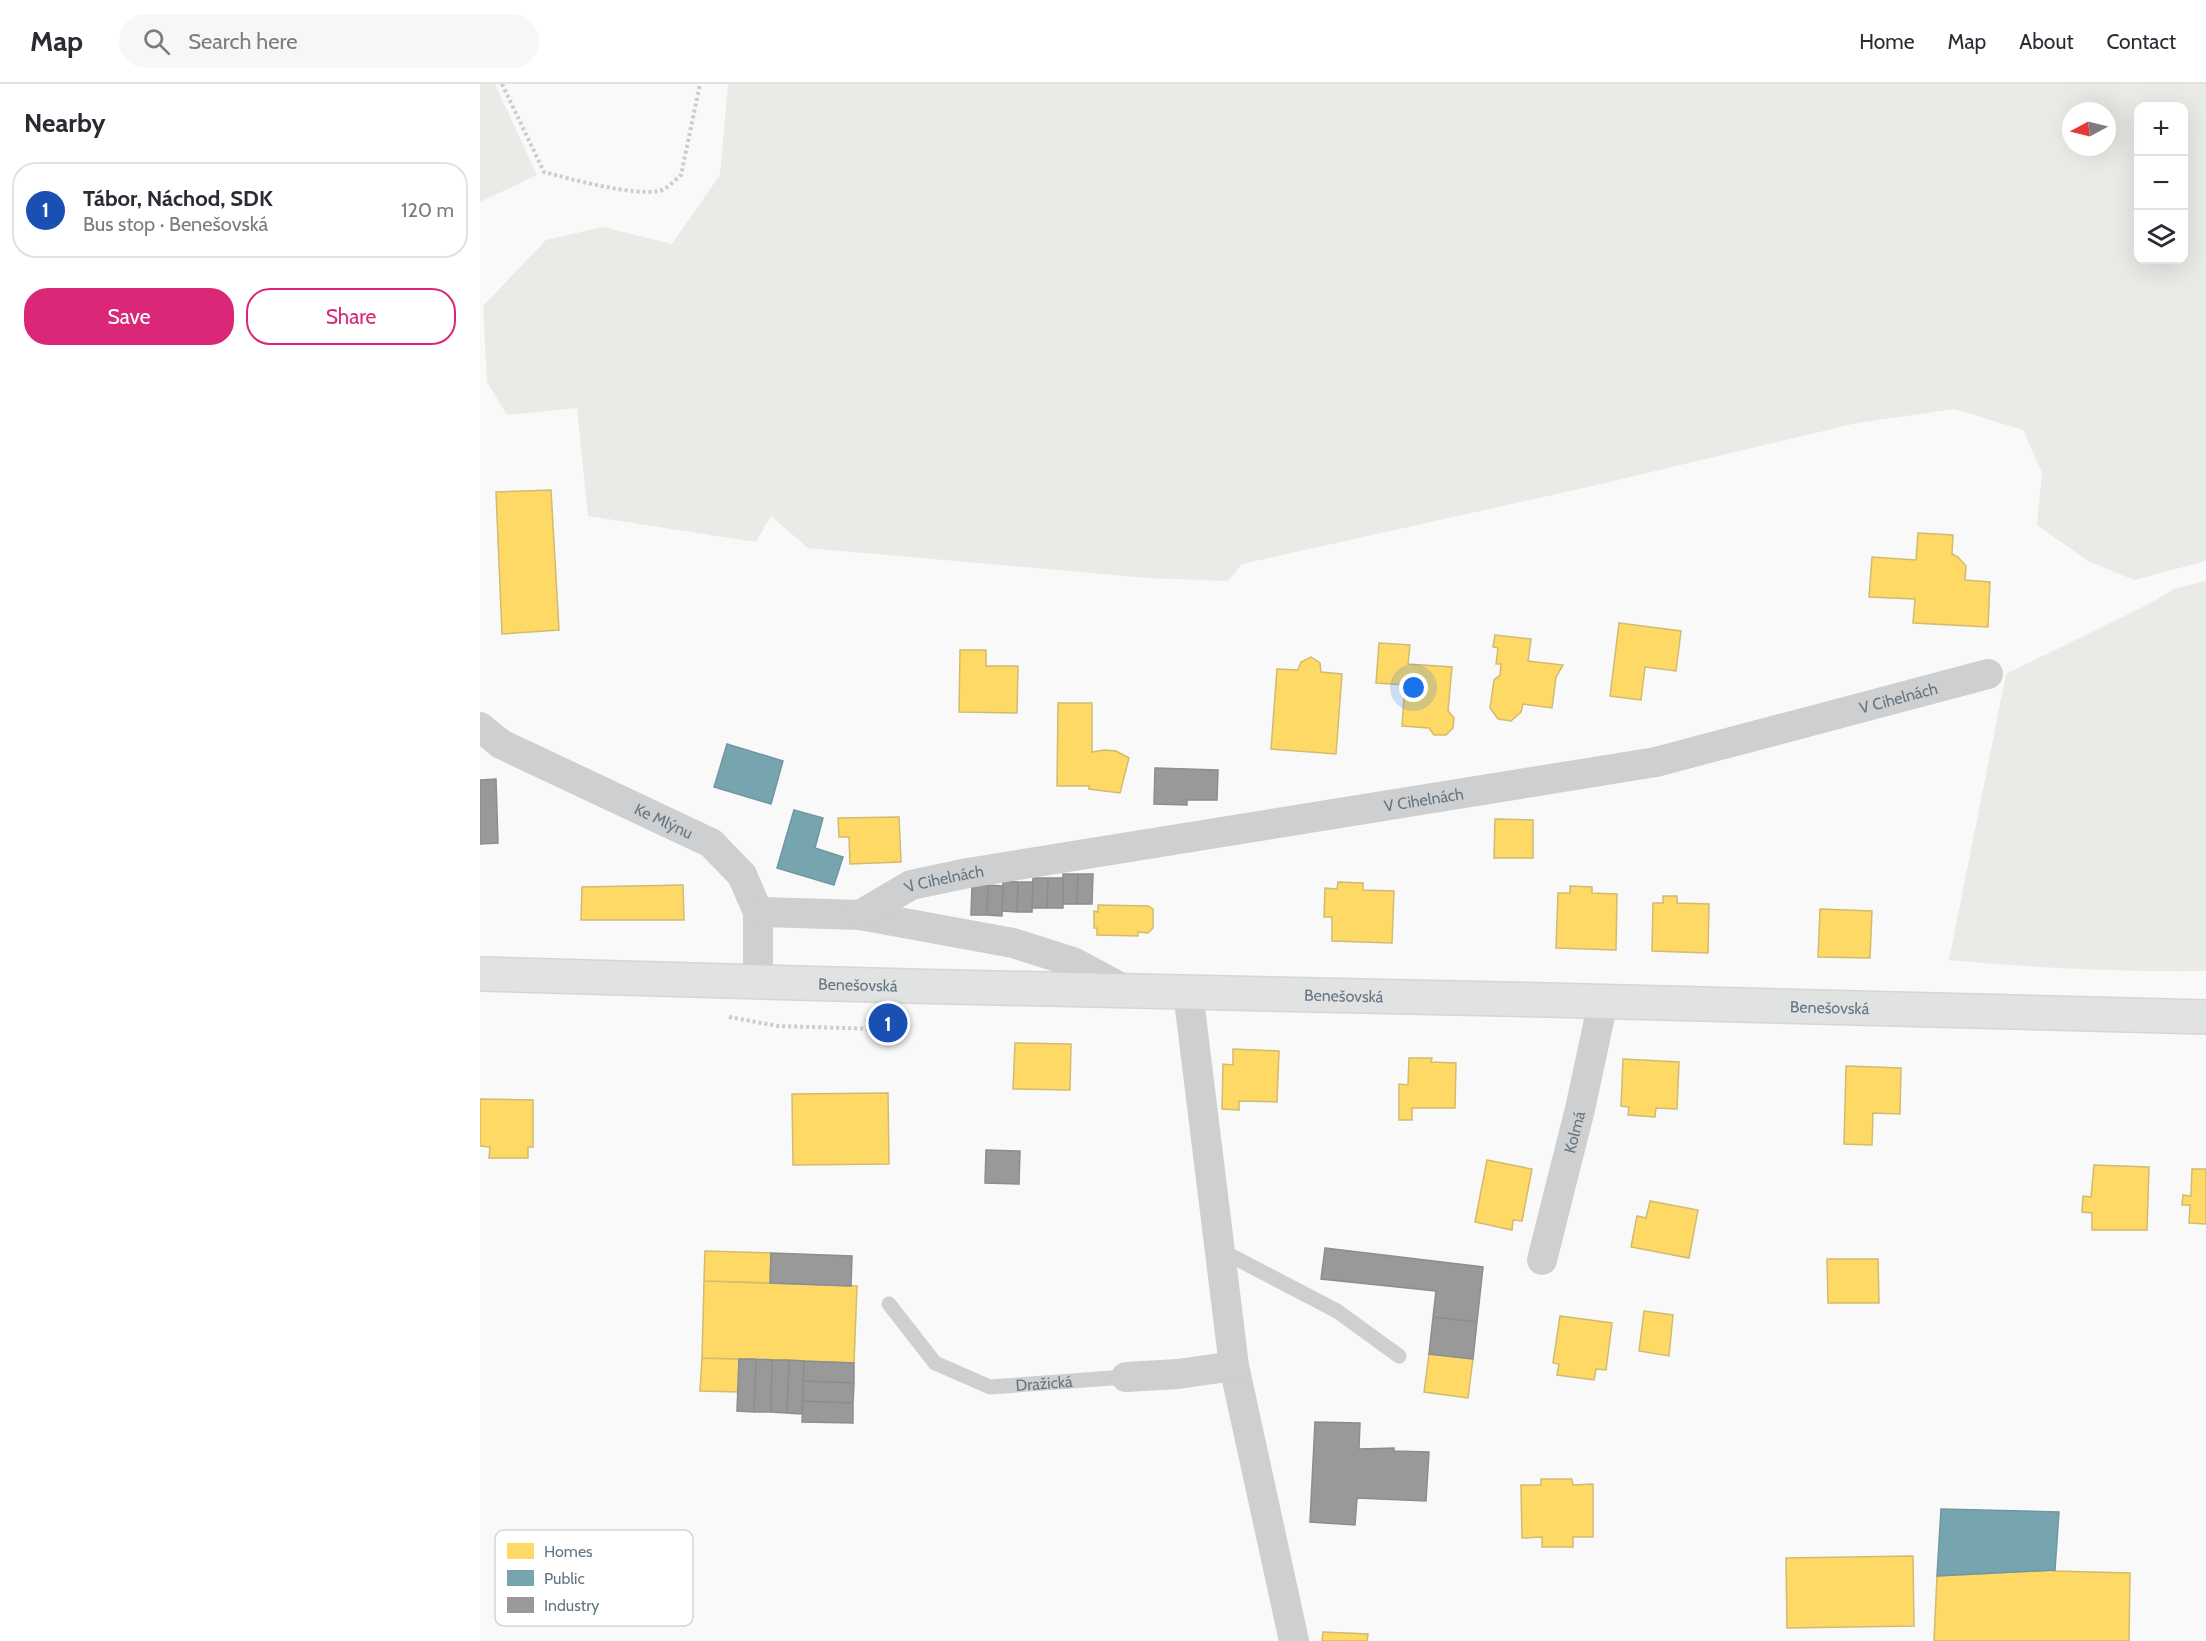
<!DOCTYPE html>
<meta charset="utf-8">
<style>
body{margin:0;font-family:Cabin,sans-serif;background:#f7f7f7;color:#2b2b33}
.controls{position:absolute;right:18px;top:18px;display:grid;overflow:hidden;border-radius:12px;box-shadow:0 6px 24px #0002}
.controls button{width:54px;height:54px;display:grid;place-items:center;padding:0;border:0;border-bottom:2px solid #e1e1e2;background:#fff;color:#2b2b33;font:30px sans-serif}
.compass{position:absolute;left:1582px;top:18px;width:54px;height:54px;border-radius:50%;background:#fff;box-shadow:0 6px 24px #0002;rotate:263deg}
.you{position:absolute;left:934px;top:604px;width:21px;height:21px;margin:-15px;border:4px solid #fff;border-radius:50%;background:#1a73e8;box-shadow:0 0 0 9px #1a73e833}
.badge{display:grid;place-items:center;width:39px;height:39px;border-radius:50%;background:#db2777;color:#fff;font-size:20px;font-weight:700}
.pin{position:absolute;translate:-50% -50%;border:3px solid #fff;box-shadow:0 2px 6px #0006}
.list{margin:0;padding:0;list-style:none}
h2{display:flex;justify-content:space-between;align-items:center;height:78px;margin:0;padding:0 24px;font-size:26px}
h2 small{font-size:20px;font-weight:400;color:#7c7c81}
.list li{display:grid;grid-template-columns:39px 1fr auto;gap:18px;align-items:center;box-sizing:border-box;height:96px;margin:0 12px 12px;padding:0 12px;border:2px solid #e1e1e2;border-radius:24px}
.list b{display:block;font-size:22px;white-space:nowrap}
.list p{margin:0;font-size:20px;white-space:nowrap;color:#7c7c81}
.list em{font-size:20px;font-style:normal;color:#7c7c81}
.actions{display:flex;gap:12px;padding:18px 24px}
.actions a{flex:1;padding:14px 0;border:2px solid #db2777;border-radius:24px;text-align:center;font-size:21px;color:#db2777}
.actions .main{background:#db2777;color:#fff}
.icon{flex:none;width:33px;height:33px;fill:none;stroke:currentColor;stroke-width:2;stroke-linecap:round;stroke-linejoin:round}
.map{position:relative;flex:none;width:1726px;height:1557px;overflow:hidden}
header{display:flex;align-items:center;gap:36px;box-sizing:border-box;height:84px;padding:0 30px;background:#fff;border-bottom:2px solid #e1e1e2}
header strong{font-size:28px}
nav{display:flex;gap:33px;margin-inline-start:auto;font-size:21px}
.search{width:420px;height:54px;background:#f7f7f7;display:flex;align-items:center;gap:15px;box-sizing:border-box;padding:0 21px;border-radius:33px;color:#7c7c81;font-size:22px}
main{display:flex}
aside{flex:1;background:#fff}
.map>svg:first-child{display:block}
.green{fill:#e8ebe6;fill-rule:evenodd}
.homes{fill:#ffd966;stroke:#d1bb6f;stroke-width:1.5}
.public{fill:#76a5af;stroke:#7197a2;stroke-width:1.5}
.industry{fill:#999;stroke:#898e92;stroke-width:1.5}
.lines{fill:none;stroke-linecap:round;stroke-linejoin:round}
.secondary-casing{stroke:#d5d6d7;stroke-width:36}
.path{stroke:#cbcccd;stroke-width:4;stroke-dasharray:3 3;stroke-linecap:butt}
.service{stroke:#cecfd0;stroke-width:15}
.minor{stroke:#cecfd0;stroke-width:30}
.secondary{stroke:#e1e2e2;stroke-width:33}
.labels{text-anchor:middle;stroke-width:6;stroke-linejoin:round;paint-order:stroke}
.street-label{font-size:16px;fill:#657683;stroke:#fff}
.key{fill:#fff;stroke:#d1d6da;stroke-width:1.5}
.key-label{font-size:16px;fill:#657683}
</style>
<header>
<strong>Map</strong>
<div class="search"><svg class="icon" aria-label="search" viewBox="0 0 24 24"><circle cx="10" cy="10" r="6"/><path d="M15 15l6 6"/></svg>Search here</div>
<nav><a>Home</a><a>Map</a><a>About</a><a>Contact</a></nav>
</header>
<main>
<aside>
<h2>Nearby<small></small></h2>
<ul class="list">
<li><span class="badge" style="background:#1a4fb4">1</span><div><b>Tábor, Náchod, SDK</b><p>Bus stop · Benešovská</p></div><em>120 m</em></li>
</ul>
<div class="actions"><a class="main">Save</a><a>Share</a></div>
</aside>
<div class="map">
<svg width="1726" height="1557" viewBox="0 0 1726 1557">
<rect width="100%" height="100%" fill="#f9f9f9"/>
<path class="green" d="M0,0H15L57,91L0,118Z
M248,0H1726V477L1654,496L1608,477L1557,441L1562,389L1543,346L1475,325L1377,339L1108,403L762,480L748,497L668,494L328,464L291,432L276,458L108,432L97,324L27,331L7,298L3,222L66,156L123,143L192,160L240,91ZM1704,22V176H1658V22ZM1591,27H1627V63H1591Z
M1726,497V887C1640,888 1555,884 1469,876L1526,590L1669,520L1694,505Z"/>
<path class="homes" d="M71,406L79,546L22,550L16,408Z
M1438,449L1473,451L1472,470L1478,473L1486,482L1485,496L1510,498L1508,543L1433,539L1435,515L1389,513L1392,473L1436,476Z
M1139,539L1201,547L1196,587L1165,583L1161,616L1130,612Z
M1015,551L1051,555L1048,577L1083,581L1076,593L1072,624L1043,620L1041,628L1031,637L1018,635L1010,624L1014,596L1020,591L1021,580H1016L1018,564L1013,563Z
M899,559L930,561L928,580L972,583L968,627L974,634L973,644L966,651H954L949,644L922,642L925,601L896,599Z
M480,566H506V582H538L537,629L479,628Z
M831,573L840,579L841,588L862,590L856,670L791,665L797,585L818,586L821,578Z
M578,619H612V668L624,666L636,667L649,674L640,709L609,705V702H577Z
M419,733L421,778L370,780L369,753H359L358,734Z
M1015,735L1053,736V774H1014Z
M858,798L883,799V806L914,807L912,859L852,857V833H844L845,804L857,805Z
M203,801L204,836H101L102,803Z
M1090,802L1112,803V809L1137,810L1136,866L1076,864L1078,809H1090Z
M1183,812H1197V819L1229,820L1228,869L1172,867L1173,819H1183Z
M618,821L668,822L673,825V844L668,849L658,848V852L617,851V844H614V827L618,828Z
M1340,825L1392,827L1390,874L1338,873Z
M535,959L591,960L590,1006L533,1005Z
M753,965L799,967L797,1018L759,1017V1026L742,1025L743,980L753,981Z
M929,974H952L951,978L976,979L975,1024H932V1036H919V1000L928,1001Z
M1143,975L1199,978L1197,1025L1176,1024L1175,1033L1148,1031L1149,1023L1141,1022Z
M1366,982L1421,984L1420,1030L1393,1029L1392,1061L1364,1060Z
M408,1009L409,1080L313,1081L312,1010Z
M0,1015L53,1016V1063H48V1074H9L10,1063L0,1062Z
M1007,1076L1052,1085L1042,1137L1033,1136L1032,1146L995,1138Z
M1614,1081L1669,1083L1667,1146H1612V1129L1602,1128L1603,1112L1611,1113Z
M1712,1085H1726V1140L1709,1139L1710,1121H1702L1703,1111L1711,1112Z
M1170,1117L1218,1126L1209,1174L1151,1163L1157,1132L1166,1134Z
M225,1167L291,1169L290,1199L224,1197Z
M1347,1175H1398L1399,1219H1348Z
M224,1197L377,1202L374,1279L222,1274Z
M1164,1227L1193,1231L1189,1272L1159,1267Z
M1080,1232L1132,1239L1126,1286L1116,1285L1114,1296L1077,1291L1079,1280L1073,1279Z
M949,1270L993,1275L988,1314L944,1308Z
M222,1274L259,1275L258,1308L220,1307Z
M1061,1395H1092L1093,1401L1113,1400V1453H1093V1463H1062V1453L1042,1454L1041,1401H1061Z
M1433,1472L1434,1542L1307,1544L1306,1474Z
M1575,1486L1574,1487L1650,1489L1649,1557H1454L1457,1492Z
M843,1548L888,1550L887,1557H842Z"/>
<path class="public" d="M247,660L303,677L291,720L234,703Z
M314,726L343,734L335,764L363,773L354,801L297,784Z
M1461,1425L1579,1428L1575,1486L1457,1492Z"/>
<path class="industry" d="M675,684L738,686L737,716H707V721L674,720Z
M16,695L18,759L0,760V696Z
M583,790H598L597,820H583Z
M598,790H613L612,820H597Z
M553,794H568L567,824H552Z
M568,794H583V824H567Z
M523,797L538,798L537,828L522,827Z
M538,798H553L552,828H537Z
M492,801H508L507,831H491Z
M508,801L523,802L522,832L507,831Z
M506,1066L540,1067L539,1100L505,1099Z
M845,1164L1003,1183L997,1238L953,1233L956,1207L841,1195Z
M291,1169L372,1172L371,1202L290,1199Z
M953,1233L997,1238L993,1275L949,1270Z
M259,1275H276L274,1328L257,1327Z
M276,1275L292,1276L291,1328H274Z
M292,1276H309L307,1329L291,1328Z
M309,1276L324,1277L322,1330L307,1329Z
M324,1277L374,1279V1299L323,1297Z
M323,1297L374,1299L373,1319L323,1317Z
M323,1317L373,1319V1339L322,1338Z
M835,1338L880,1339L879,1365L914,1364V1367L949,1368L946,1417L877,1414L875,1441L830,1438Z"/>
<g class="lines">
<g class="secondary-casing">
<g id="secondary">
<path id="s5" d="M0,890L429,902L1067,916L1726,933"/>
</g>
</g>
<path class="path" d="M22,0L64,88C90,95 153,112 179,107C186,106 195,96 201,91L220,0
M249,933L298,942L397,945"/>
<g class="service">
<path d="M740,1166L857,1227L919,1272"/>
<path id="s1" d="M409,1220L455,1279L510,1303L646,1293"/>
</g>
<g class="minor">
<path id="s2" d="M0,643L21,660L231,759L262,791L278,828V898"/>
<path d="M278,828L380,831L533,859L593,878L647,907"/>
<path id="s3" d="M380,831L431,801L488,789L1176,678L1508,590"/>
<path id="s4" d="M1062,1176L1100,1025L1123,918"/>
<path d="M754,1282L814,1557"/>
<path d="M646,1293L698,1290L754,1282L708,908"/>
</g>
<use href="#secondary" class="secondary"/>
</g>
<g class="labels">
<g class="street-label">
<text dy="6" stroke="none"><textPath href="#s3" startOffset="1065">V Cihelnách</textPath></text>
<text dy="6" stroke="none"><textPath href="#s3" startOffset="579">V Cihelnách</textPath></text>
<text dy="6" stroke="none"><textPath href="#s2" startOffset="207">Ke Mlýnu</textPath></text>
<text dy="6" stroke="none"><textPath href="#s3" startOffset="93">V Cihelnách</textPath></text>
<text dy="6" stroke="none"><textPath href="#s5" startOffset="378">Benešovská</textPath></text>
<text dy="6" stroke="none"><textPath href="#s5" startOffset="864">Benešovská</textPath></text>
<text dy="6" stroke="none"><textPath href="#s5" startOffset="1350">Benešovská</textPath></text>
<text dy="6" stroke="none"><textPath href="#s4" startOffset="132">Kolmá</textPath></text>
<text dy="6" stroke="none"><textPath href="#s1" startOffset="189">Dražická</textPath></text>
</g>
</g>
<rect x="15" y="1446" width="198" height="96" rx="9" class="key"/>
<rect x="27" y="1459" width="27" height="16" fill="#ffd966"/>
<rect x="27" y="1486" width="27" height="16" fill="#76a5af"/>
<rect x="27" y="1513" width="27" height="16" fill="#999"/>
<g class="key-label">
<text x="64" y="1473">Homes</text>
<text x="64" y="1500">Public</text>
<text x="64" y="1527">Industry</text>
</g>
</svg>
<div class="controls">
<button>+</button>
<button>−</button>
<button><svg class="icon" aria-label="layers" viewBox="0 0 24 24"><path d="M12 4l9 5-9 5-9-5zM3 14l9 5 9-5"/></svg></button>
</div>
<svg class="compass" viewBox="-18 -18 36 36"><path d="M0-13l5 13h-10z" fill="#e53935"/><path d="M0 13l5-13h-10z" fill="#7c7c81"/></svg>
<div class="you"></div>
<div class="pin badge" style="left:408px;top:939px;background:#1a4fb4">1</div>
</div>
</main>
